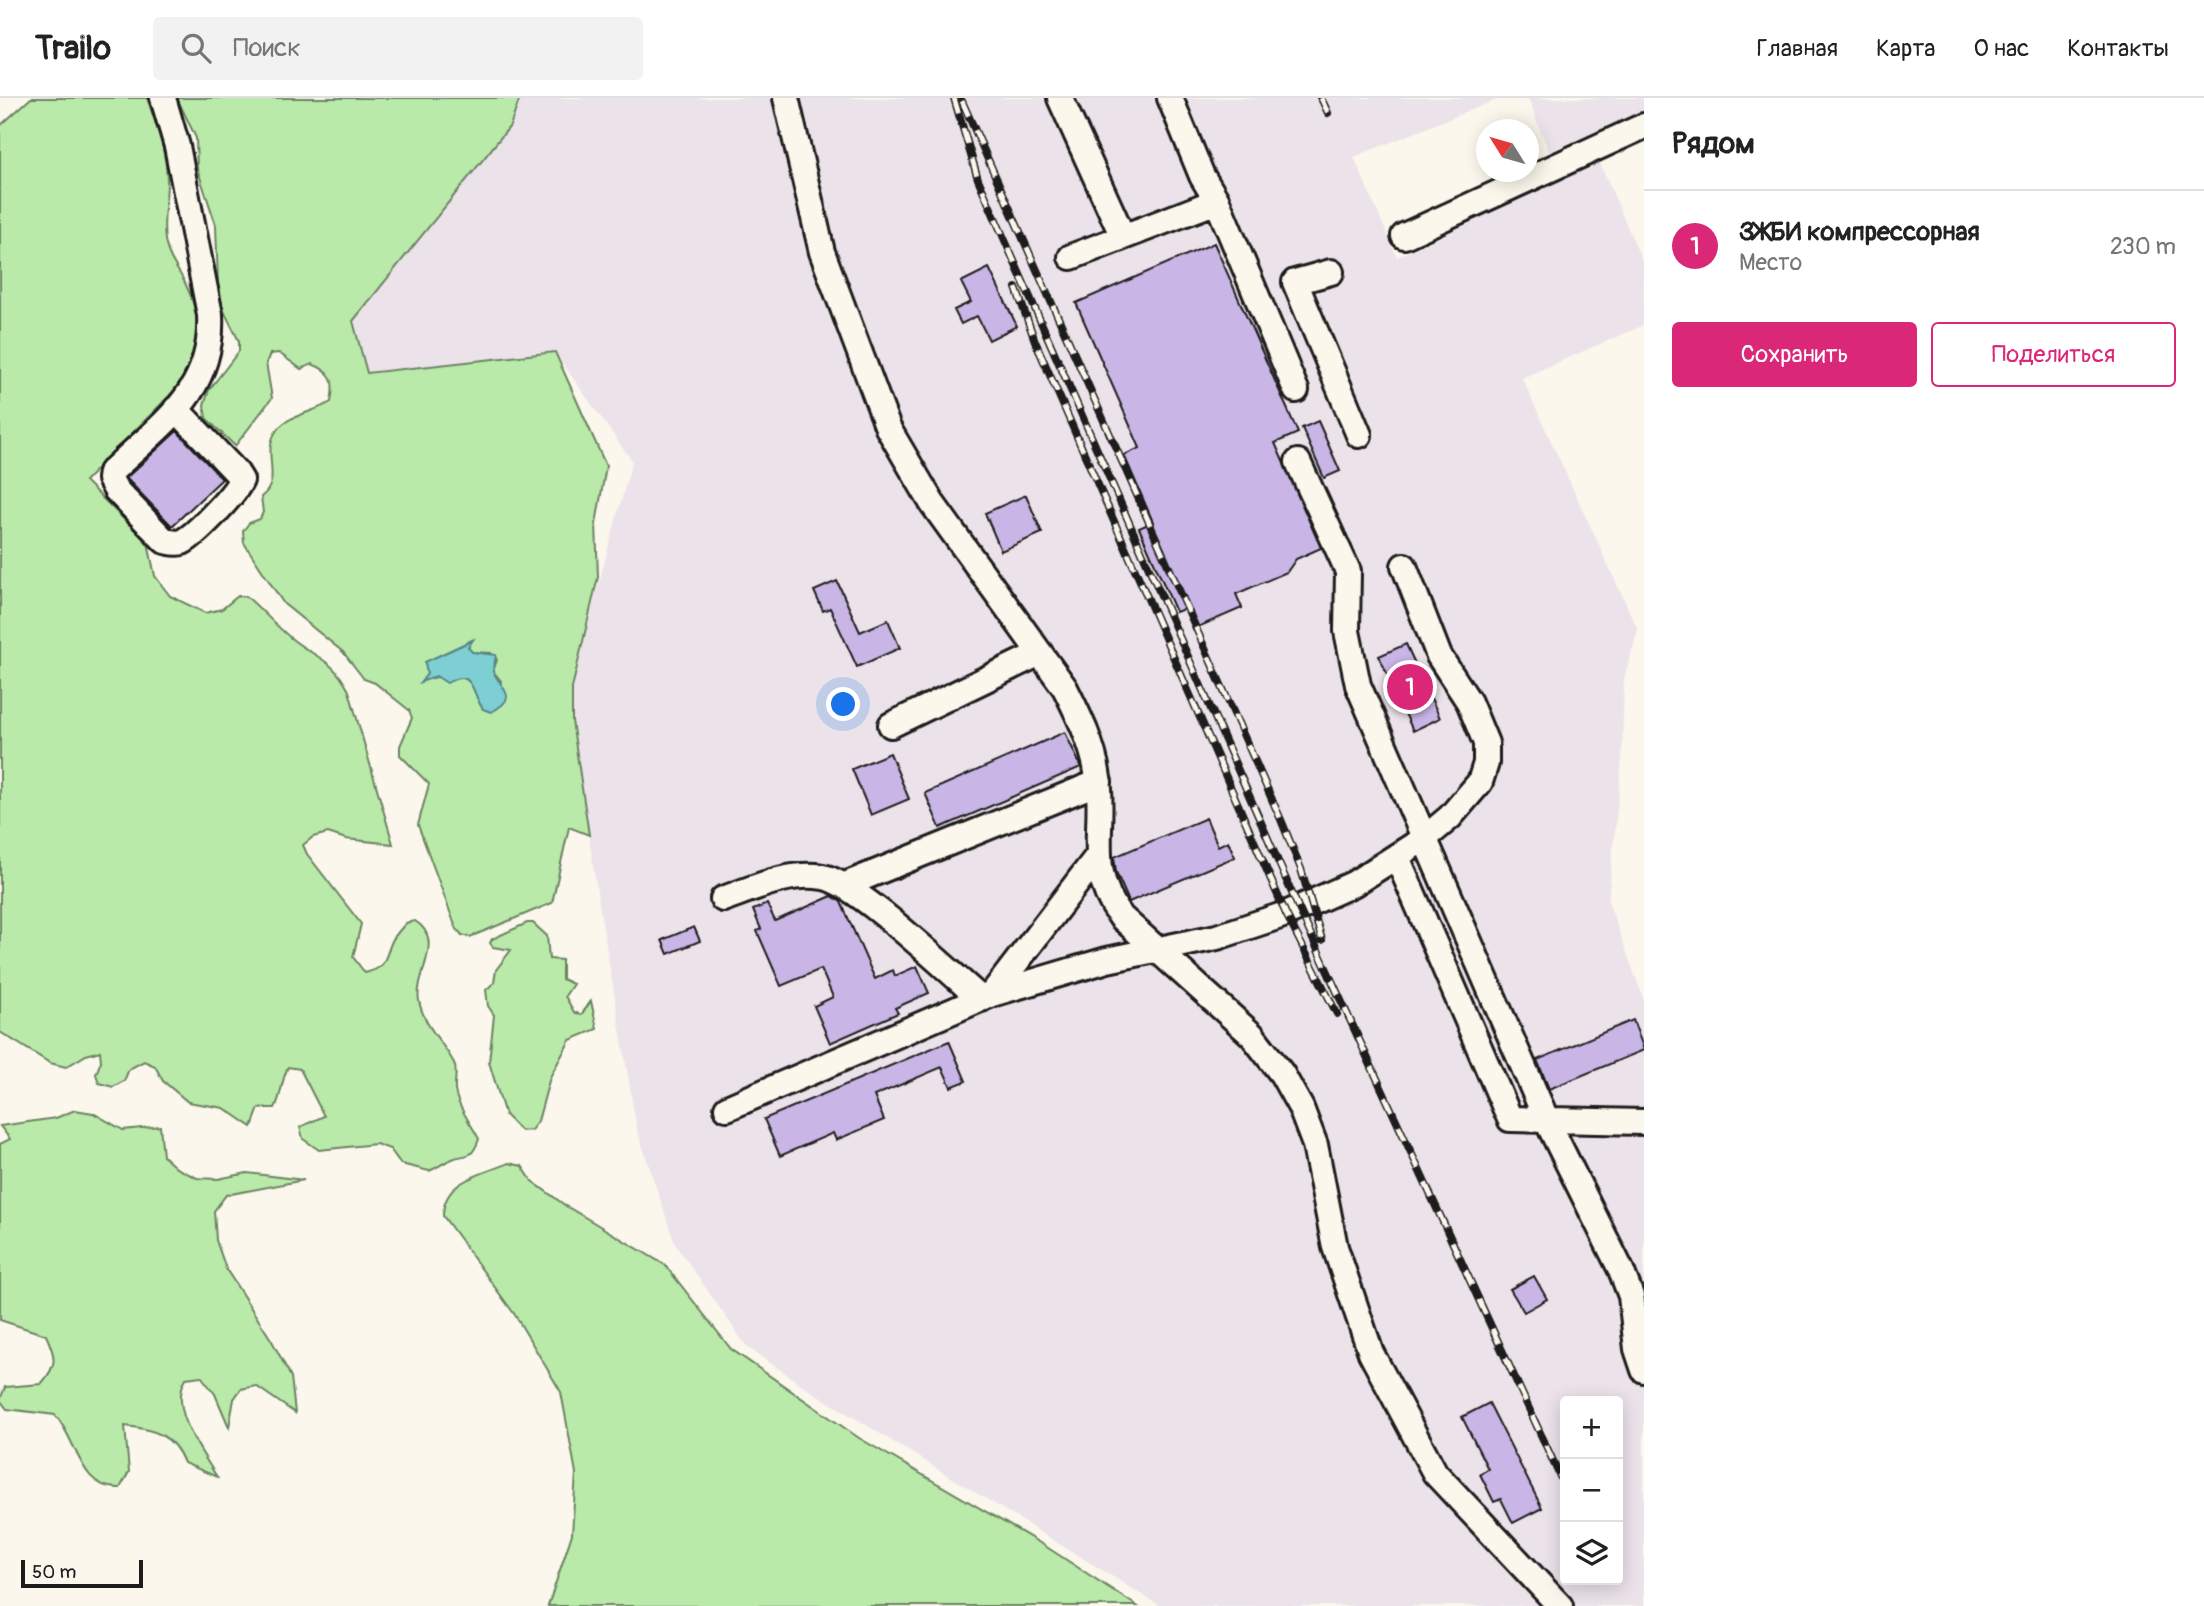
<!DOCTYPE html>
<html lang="ru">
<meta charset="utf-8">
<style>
body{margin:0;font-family:Pangolin,sans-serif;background:#f2f2f2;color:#222}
.controls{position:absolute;right:21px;bottom:21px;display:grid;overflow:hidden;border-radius:7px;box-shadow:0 4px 18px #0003}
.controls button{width:63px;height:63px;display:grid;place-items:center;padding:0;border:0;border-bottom:2px solid #e0e0e0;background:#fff;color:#222;font:35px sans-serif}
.compass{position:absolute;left:1476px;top:21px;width:63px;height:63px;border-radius:50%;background:#fff;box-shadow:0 4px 18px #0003;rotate:307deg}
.scale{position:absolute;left:21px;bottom:18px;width:122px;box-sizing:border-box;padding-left:7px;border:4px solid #1c1c1c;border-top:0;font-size:19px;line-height:24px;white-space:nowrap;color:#1c1c1c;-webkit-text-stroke:5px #fbf7ec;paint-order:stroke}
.you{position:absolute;left:844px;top:607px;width:24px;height:24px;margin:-18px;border:5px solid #fff;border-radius:50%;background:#1a73e8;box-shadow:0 0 0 10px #1a73e833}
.badge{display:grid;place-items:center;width:46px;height:46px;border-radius:50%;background:#db2777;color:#fff;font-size:23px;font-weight:700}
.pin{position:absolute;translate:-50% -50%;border:4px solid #fff;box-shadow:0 2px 7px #0006}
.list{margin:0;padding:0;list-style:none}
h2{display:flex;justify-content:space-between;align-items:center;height:91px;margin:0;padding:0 28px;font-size:30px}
h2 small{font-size:23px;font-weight:400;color:#767676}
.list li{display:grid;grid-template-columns:46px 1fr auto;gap:21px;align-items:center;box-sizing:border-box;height:112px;padding:0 28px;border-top:2px solid #e0e0e0}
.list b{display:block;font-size:26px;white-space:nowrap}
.list p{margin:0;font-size:23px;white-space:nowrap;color:#767676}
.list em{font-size:23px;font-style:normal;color:#767676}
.actions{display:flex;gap:14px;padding:21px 28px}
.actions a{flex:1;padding:16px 0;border:2px solid #db2777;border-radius:7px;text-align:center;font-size:24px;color:#db2777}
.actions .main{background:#db2777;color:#fff}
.icon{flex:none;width:38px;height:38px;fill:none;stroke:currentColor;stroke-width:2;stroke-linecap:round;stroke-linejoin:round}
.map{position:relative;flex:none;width:1644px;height:1508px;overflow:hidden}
header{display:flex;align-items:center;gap:42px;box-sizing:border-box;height:98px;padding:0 35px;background:#fff;border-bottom:2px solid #e0e0e0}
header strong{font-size:33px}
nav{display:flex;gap:38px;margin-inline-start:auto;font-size:24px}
.search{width:490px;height:63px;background:#f2f2f2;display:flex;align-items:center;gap:18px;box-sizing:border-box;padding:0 24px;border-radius:7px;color:#767676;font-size:26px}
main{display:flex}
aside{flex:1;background:#fff}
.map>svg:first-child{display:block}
.built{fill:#ece3ea;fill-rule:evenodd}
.green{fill:#baeaa9;stroke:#6b8362;stroke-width:2;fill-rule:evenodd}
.water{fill:#7dcfd4;stroke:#56878a;stroke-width:2}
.building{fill:#c9b5e6;stroke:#1c1c1c;stroke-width:2}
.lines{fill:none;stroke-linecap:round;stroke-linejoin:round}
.minor-casing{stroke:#1c1c1c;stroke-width:30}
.minor{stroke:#fbf7ec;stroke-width:24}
.rail-casing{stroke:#1c1c1c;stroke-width:8}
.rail{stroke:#fbf7ec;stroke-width:5;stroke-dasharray:16;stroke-linecap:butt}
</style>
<header>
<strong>Trailo</strong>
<div class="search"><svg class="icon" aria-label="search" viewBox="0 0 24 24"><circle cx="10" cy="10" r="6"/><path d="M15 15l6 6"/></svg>Поиск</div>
<nav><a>Главная</a><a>Карта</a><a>О нас</a><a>Контакты</a></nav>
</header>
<main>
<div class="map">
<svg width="1644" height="1508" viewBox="0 0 1644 1508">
<rect width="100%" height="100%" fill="#fbf7ec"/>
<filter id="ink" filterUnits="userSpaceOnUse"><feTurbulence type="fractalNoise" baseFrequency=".0143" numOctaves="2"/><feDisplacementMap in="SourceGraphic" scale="14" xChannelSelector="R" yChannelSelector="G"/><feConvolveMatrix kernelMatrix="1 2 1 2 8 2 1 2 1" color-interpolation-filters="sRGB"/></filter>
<g filter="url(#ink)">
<path class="built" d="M521,0H1501L1354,59L1397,159L1599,63L1644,167V227L1522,280L1638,532L1624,581L1622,662L1608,803L1644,902V1508H1160L811,1293L747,1249L675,1146L637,1032L597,794L572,623V590L578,561L632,363L555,255L367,275L353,223L510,28ZM1565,1303H1618V1482H1565Z
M1528,0H1644V19L1552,62Z"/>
<path class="green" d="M31,0H147C156,27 167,54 167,83C167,103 162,122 165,142C168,160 177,169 185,185C204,221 201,258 177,290L85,383L148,445L155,478L170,498L205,515L222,511L238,498H246C262,512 276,528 292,541C317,561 332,560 349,593L393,746L346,741L328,735L313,739L303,747L307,756L361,826L353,859L365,875C387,870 384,861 392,843C395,837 401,831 406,825L415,823C446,842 414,877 419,903C424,928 443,944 454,965C458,974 454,983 455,992C457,1008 472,1027 479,1041C471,1064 466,1054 450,1062C443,1065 437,1070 429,1073L401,1066L390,1051L376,1046L319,1052L303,1041L300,1029L324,1018L300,971L288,969C281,983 282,996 275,1010H259L252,1029L224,1010L188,1004L163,983L155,968L144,963L129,971L124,983L113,989L99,985L96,976L101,963L100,953L86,957L66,969L50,965L0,934V28Z
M177,0H520L510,28L353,223L367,275L555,254L606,368L596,426L598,479L572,590V623L589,737L569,729L552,805L470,839L462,837L456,830L418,727L429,686L400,657V648L412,620L409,612L375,585L364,581L343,554L284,506L244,445L243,433L249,425L260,421L263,414L261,399C284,382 260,355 277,332C288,317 315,314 331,304C335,283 333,274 312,266L301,271L279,255L270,256L266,265L272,300L235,348L206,320L204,307L209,292L239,253V243L223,211L218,186L216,127L197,70L196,40ZM472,542L468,549L472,554L491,555L497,562L493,573L501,583L491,614L483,611C477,603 476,594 471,586C462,573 434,579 422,583L427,576L425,564Z
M527,825H533L547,838L549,861L562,862V881L573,886L565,898L574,914L581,917L591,903L597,931L570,942L550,979L538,1023L531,1032L521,1033L505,1017L489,964L494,917L488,908L486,892L494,885L496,872L511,852L493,849L490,845L492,841Z
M75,1012L93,1015L123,1032L160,1028L163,1058L176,1070L197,1080L218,1081L247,1075L304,1082L226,1097L214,1113L216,1142L226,1171L272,1243L291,1279L295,1315L256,1288L241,1291L234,1301L229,1329L215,1296L201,1278L186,1280C168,1310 202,1354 217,1379L184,1365C173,1336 153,1331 125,1328L129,1374L120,1390C79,1392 78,1342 55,1317L7,1311L0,1302L5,1289L41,1286C58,1267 56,1259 46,1237L0,1222V1046L10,1041L0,1028L56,1020Z
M509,1065L522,1068L532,1083L566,1108L665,1167L731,1251L859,1340L1045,1448L1137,1508H548L572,1436L576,1375L561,1294L515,1217L443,1118C443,1082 481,1077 509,1065Z"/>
<path class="water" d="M473,542L468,549L472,554L496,557L493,573C501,591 521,599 491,614L483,611C471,594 474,569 447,585L436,578L421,584L427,576L425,564Z"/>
<path class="building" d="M1214,145L1298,335L1275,345L1321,450L1296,461L1287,474L1236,496L1242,510L1198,529L1189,509L1176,514L1139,430L1153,424L1124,357L1140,350L1076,205Z
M989,170L1017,228L989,242L977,218L961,226L954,212L971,204L961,184Z
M1318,323L1340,373L1324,380L1302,330Z
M177,333L222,381L172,428L126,380Z
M1026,397L1042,435L1001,453L985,415Z
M837,483L860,534L888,522L900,550L857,569L830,510L823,513L814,493Z
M1406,546L1440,620L1413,633L1379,558Z
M1065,634L1081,669L940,730L925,695Z
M890,655L909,701L871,717L852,671Z
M1206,720L1218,748L1228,743L1235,759L1129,804L1116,774L1114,759Z
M832,798L841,804L875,881L893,872L895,878L917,868L929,895L895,910L898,915L830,945L814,908L833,899L821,871L781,888L757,833L761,831L753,812L767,806L775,823Z
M694,829L700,843L668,856L662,842Z
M1633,922L1644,952L1549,991L1537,962Z
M949,943L966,983L951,989L942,969L874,998L884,1022L836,1042L833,1035L780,1058L764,1021Z
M1534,1178L1547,1201L1524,1214L1510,1191Z
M1489,1305L1542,1410L1513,1425L1501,1401L1494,1404L1480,1376L1488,1371L1462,1319Z"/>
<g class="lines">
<g class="minor-casing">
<path id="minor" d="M163,0L177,48L210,217C214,294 162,325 111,374L110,381L116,392L165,443C171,444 176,446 182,444C196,437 235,396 241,382L236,374L176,311
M786,0L822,154L888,330L932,405L1065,590C1079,618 1094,648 1098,680C1105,734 1085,770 1121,819L1252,937L1282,976L1301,1010L1315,1047L1335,1149L1371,1255L1435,1375L1560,1508
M1060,0L1123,139
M1170,0L1202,78L1217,103L1296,292
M1404,138L1644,28
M1071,159L1217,103
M1331,174L1295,184L1359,337
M1298,364L1348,473L1347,533L1358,587L1547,1023L1621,1172L1631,1198L1637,1251L1644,1272
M891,627L1040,555
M1397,759L1510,1021L1644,1024
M845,787L1099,684
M723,801C754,790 790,773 823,779C856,784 950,875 981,901
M992,896L1097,759
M727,1010L992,896L1107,862L1217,839L1286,816L1353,786L1425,740L1450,719L1480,684L1486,665V645L1469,604L1439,558L1404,468"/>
</g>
<use href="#minor" class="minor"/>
<g class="rail-casing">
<path id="rail" d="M954,0L978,81L1299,811L1565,1389
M1321,0L1328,15
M962,3L1282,724L1301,771L1322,842
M1016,190L1035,243L1286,816L1337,916"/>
</g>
<use href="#rail" class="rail"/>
</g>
</g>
</svg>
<div class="controls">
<button>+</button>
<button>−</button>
<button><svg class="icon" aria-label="layers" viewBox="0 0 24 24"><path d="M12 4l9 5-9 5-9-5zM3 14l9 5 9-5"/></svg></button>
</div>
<svg class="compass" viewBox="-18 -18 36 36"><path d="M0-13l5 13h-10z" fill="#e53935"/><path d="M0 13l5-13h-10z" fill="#767676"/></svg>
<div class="scale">50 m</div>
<div class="you"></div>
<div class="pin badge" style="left:1410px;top:589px">1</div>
</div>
<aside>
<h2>Рядом<small></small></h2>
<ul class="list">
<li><span class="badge">1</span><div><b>ЗЖБИ компрессорная</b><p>Место</p></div><em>230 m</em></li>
</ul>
<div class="actions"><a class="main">Сохранить</a><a>Поделиться</a></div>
</aside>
</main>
